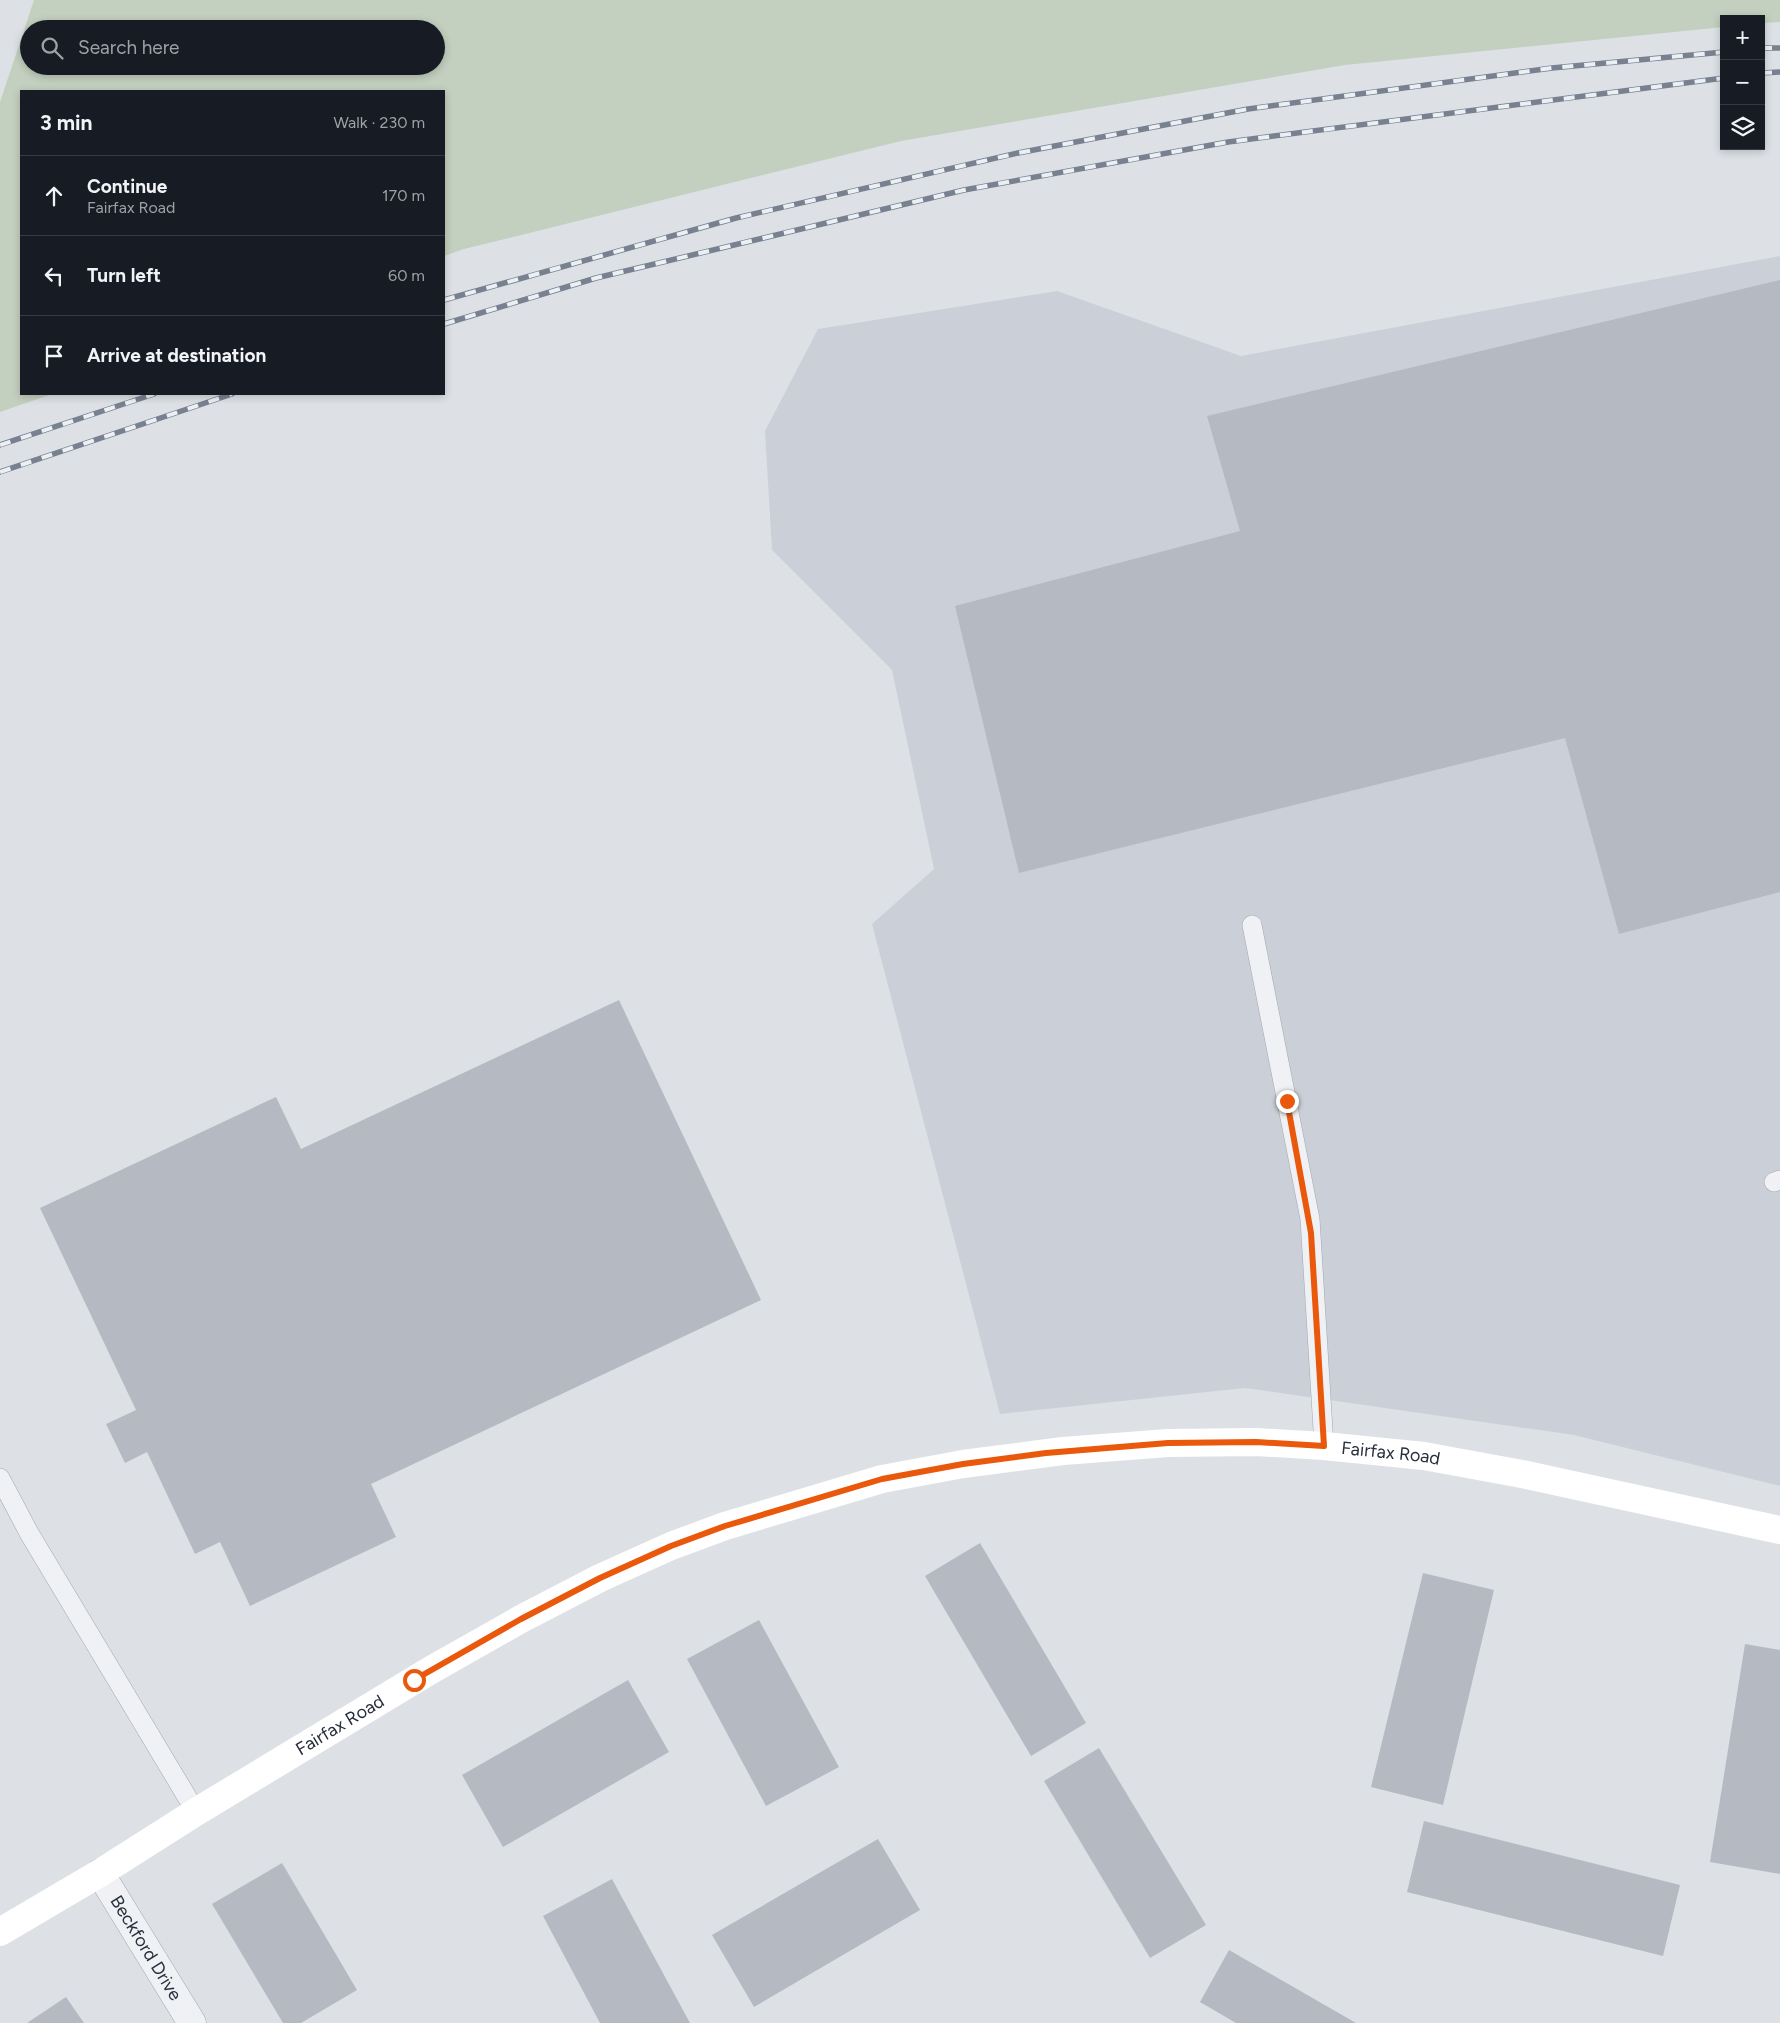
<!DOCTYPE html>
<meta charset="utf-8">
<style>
body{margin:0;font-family:Figtree,sans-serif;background:#242831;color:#f1f3f6}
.controls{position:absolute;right:15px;top:15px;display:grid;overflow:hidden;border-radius:0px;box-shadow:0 2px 8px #0003}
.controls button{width:45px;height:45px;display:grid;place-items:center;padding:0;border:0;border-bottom:1px solid #363941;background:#171b24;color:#f1f3f6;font:25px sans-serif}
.stop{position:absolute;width:15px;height:15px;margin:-11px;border:4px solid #ea580c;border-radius:50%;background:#fff}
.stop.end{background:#ea580c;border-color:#fff;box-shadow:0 1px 5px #0008}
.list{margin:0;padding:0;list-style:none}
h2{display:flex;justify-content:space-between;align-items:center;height:65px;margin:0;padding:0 20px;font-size:21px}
h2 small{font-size:16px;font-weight:400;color:#9ea1a6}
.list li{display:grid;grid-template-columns:32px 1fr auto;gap:15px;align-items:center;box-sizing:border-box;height:80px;padding:0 20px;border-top:1px solid #363941}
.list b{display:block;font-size:19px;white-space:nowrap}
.list p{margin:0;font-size:16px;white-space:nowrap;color:#9ea1a6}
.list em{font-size:16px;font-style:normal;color:#9ea1a6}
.icon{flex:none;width:28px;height:28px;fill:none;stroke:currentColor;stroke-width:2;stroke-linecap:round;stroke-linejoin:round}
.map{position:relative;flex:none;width:1780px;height:2023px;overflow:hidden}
.search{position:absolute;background:#171b24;box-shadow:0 2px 8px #0003;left:20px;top:20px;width:425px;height:55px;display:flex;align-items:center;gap:12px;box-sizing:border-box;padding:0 18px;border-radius:28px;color:#9ea1a6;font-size:19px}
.panel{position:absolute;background:#171b24;box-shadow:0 2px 8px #0003;left:20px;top:90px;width:425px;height:305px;border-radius:0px}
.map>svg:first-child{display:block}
.built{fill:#cbd0d8}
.green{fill:#c3cfbf;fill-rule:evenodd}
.building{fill:#b5bac2}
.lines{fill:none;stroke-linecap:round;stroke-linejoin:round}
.lane-casing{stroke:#a3a8b0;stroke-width:20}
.street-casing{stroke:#a3a8b0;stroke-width:29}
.lane{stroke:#eff1f5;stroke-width:19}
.street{stroke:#eff1f5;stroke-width:28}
.secondary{stroke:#fff;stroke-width:28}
.rail-casing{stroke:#78818f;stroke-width:5.5}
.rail{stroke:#ecf0f4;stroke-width:4;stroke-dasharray:11;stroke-linecap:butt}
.route{stroke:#ea580c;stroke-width:6}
.labels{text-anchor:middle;stroke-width:4;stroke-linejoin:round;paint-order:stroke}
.street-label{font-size:18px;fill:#282f3c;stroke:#ecf0f4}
</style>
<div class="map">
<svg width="1780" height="2023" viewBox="0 0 1780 2023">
<rect width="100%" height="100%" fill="#dde1e6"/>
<path class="built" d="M1780,256V1486L1574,1435L1245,1388L1000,1414L872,924L934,869L892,670L772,550L765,431L818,329L1057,291L1241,356Z"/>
<path class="green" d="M34,0H1780V22L1761,23V19H1724V27L1345,65L901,141L464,249L444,256V91H21V394H52L0,412V102ZM29,29H436V66H29Z"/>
<path class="building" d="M1780,280V892L1619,934L1565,738L1019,873L955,606L1240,531L1207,416Z
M619,1000L761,1300L371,1484L396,1537L250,1606L220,1542L195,1554L147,1452L125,1463L106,1424L136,1410L40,1208L276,1097L301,1149Z
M980,1543L1086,1723L1031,1756L925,1576Z
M1423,1573L1494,1590L1443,1805L1371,1787Z
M759,1620L839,1767L766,1806L687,1659Z
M1745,1644L1780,1650V1874L1710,1862Z
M628,1680L669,1752L503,1847L462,1775Z
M1099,1748L1206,1925L1150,1958L1044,1781Z
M1424,1821L1680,1885L1663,1956L1407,1892Z
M878,1839L920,1910L754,2007L712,1935Z
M282,1863L357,1990L301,2023H283L212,1904Z
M612,1879L690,2023H600L543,1916Z
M1229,1950L1356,2023H1236L1200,2002Z
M66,1997L84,2023H27Z"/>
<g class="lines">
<g class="lane-casing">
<path id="lane" d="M1252,925L1310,1219L1324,1446
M1774,1182L1780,1180
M0,1478L29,1533L196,1812"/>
</g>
<g class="street-casing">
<g id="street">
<path id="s1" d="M100,1873L192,2023"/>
</g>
</g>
<use href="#lane" class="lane"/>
<use href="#street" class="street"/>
<path class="secondary" id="s2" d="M0,1932L100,1873L196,1812L431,1670L521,1619L600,1578L671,1546L725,1526L882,1479L963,1464L1063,1451L1168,1443L1256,1442L1324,1446L1424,1456L1522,1474L1780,1530"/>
<g class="rail-casing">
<path id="rail" d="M1761,48H1780
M1761,73L1780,72
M444,300L736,218L1018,153L1248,109L1552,68L1724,52
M444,324L596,278L964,190L1228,142L1724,78
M0,445L154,394
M0,472L232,394"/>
</g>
<use href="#rail" class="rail"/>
</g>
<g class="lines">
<path class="route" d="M414,1680L521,1619L600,1578L671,1546L725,1526L882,1479L963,1464L1046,1453L1168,1443L1256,1442L1324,1446L1311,1233L1287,1101"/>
</g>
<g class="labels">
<g class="street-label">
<text dy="6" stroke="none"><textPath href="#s2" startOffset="1508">Fairfax Road</textPath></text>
<text dy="6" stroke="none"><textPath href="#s2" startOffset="398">Fairfax Road</textPath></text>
<text dy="6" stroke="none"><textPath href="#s1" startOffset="88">Beckford Drive</textPath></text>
</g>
</g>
</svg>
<div class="controls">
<button>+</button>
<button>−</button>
<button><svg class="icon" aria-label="layers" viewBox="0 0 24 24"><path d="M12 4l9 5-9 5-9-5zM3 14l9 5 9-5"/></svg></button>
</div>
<div class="stop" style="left:414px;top:1680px"></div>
<div class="stop end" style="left:1287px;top:1101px"></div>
<div class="search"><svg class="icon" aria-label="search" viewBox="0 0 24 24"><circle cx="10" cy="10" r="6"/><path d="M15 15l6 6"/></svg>Search here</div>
<section class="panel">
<h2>3 min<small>Walk · 230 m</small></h2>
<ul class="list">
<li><svg class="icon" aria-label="ahead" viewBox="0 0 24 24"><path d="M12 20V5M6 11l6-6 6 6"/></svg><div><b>Continue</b><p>Fairfax Road</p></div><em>170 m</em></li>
<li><svg class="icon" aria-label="left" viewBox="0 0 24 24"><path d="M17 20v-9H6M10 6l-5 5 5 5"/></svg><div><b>Turn left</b></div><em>60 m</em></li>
<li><svg class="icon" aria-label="arrive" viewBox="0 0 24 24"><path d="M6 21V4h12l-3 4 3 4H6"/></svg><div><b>Arrive at destination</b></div></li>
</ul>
</section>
</div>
